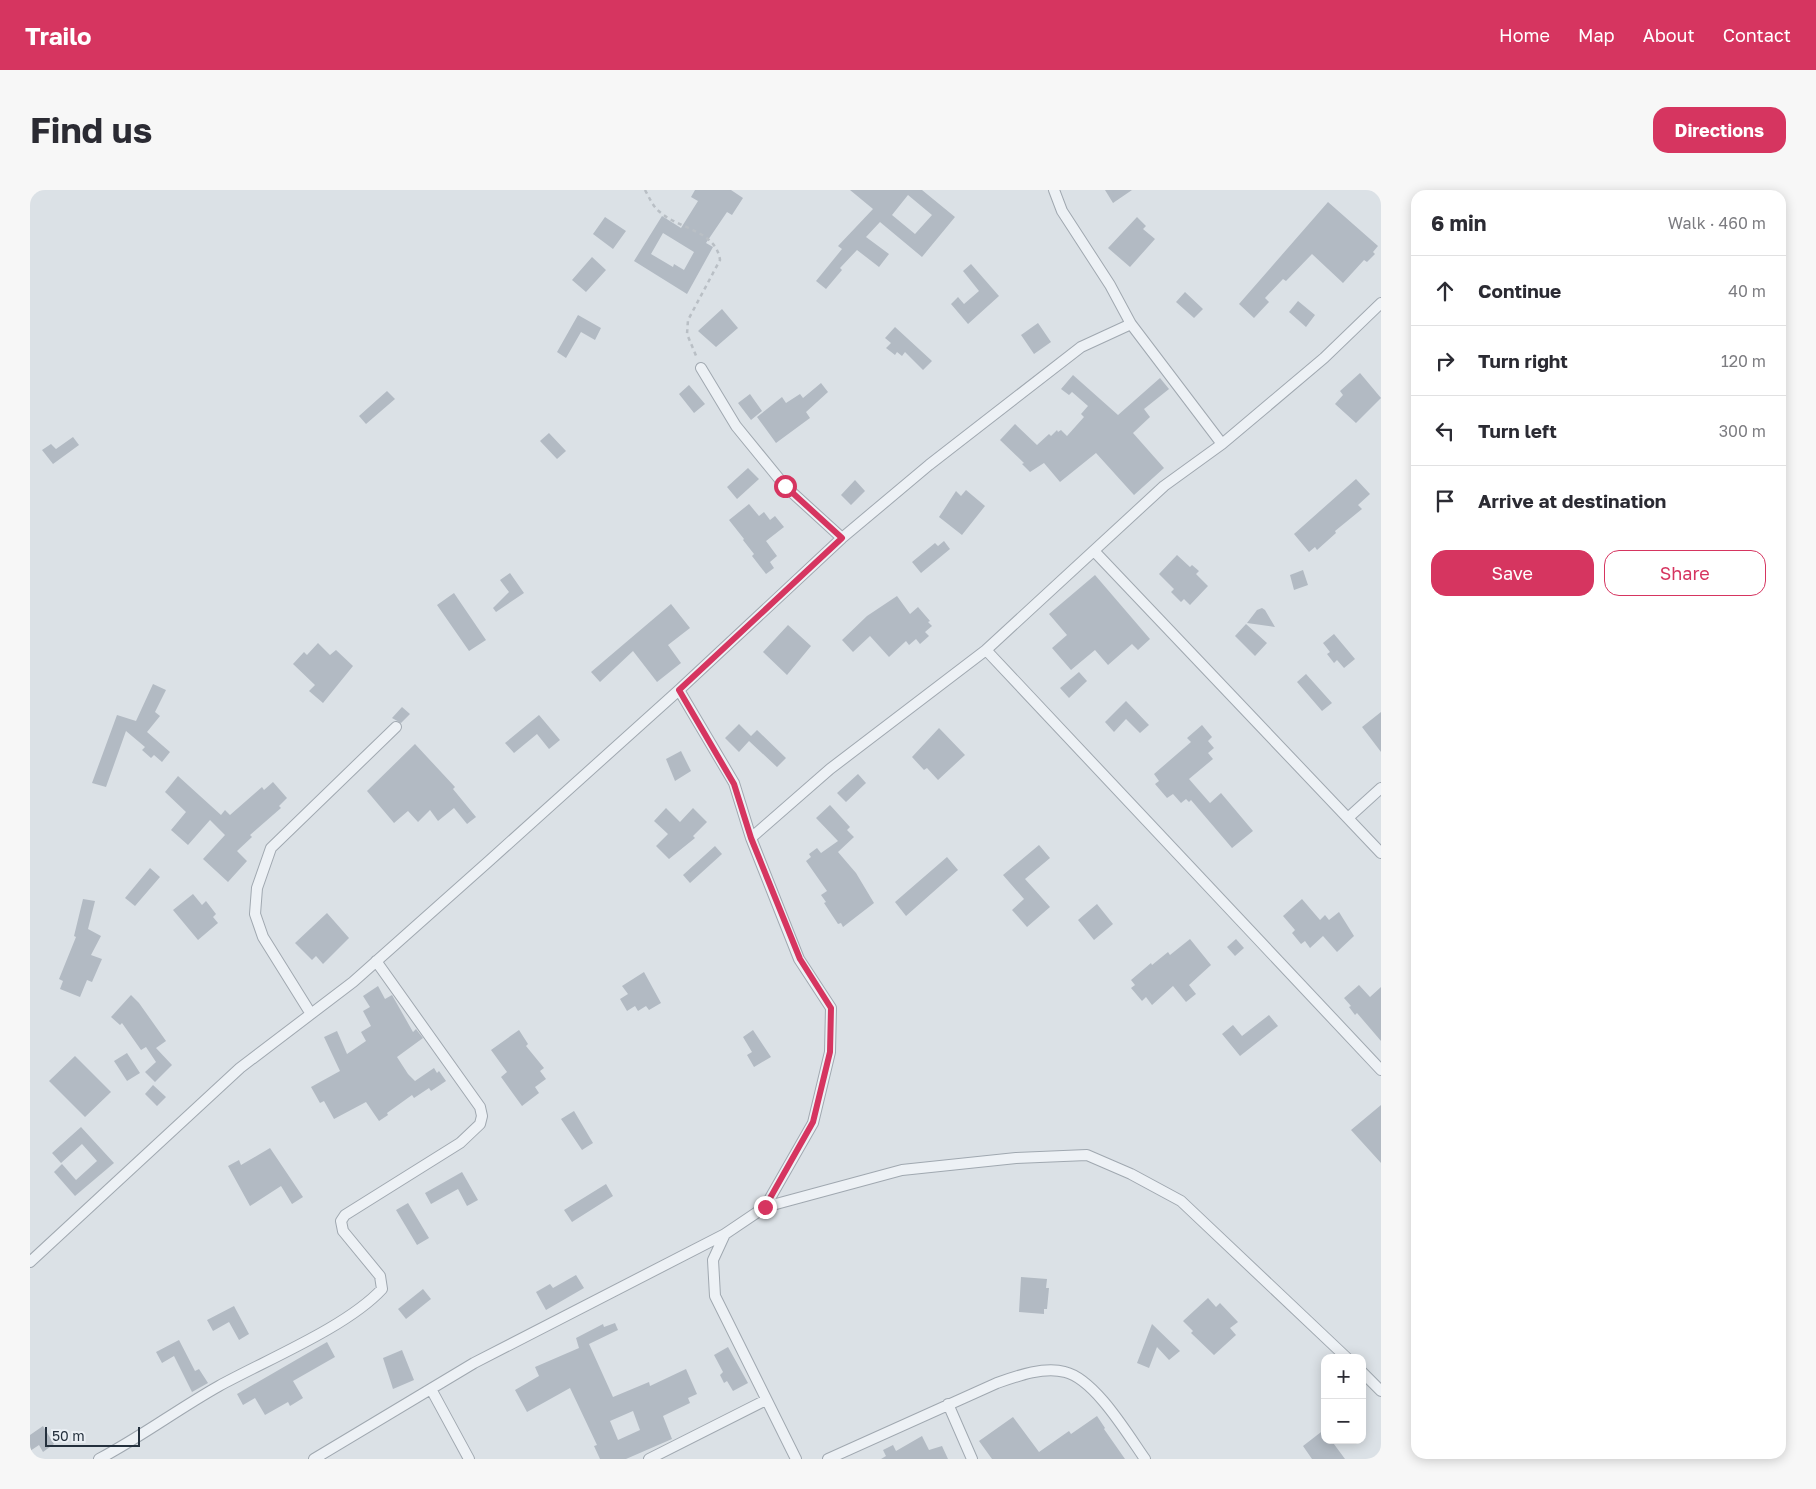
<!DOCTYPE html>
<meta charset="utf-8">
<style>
body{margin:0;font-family:"Golos Text",sans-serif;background:#f7f7f7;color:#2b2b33}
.controls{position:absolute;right:15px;bottom:15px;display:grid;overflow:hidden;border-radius:10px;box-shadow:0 2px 12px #0003}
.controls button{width:45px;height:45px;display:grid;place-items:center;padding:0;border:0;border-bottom:1px solid #e1e1e2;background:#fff;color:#2b2b33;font:25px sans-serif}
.scale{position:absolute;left:15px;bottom:12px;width:95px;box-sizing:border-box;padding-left:5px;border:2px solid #24303d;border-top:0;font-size:14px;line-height:18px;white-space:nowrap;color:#24303d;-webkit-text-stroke:4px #eaeff4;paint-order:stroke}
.stop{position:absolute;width:15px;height:15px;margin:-11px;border:4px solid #d63560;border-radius:50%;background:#fff}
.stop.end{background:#d63560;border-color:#fff;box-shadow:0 1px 5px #0008}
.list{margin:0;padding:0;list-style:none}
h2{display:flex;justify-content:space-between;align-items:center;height:65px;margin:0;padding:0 20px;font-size:21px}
h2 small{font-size:16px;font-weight:400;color:#7c7c81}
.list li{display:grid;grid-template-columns:32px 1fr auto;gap:15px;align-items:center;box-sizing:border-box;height:70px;padding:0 20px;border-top:1px solid #e1e1e2}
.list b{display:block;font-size:19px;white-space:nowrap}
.list em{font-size:16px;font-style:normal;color:#7c7c81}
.actions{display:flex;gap:10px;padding:15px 20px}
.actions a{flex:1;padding:11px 0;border:1px solid #d63560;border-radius:15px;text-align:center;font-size:18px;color:#d63560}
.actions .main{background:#d63560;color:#fff}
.icon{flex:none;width:28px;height:28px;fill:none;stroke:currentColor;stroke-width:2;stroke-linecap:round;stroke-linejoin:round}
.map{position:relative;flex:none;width:1351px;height:1269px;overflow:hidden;border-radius:15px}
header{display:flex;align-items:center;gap:30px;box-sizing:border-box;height:70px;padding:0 25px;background:#d63560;color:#fff}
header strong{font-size:24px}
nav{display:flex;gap:28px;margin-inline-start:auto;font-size:18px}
.intro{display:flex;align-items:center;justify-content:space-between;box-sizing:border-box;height:120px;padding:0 30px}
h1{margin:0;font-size:35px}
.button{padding:12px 22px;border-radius:15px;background:#d63560;color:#fff;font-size:18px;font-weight:700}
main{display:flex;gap:30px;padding:0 30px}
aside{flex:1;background:#fff;border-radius:15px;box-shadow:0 2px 12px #0003}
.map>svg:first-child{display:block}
.building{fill:#b2bac3;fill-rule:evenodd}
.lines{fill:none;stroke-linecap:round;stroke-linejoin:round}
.street-casing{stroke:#a0a8b0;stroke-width:12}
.path{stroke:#b9bfc5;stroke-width:2.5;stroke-dasharray:4 4;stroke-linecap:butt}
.street{stroke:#edf1f5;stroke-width:10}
.route{stroke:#d63560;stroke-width:6}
</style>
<header>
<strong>Trailo</strong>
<nav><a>Home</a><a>Map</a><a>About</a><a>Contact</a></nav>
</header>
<div class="intro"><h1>Find us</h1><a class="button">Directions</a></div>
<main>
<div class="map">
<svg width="1351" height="1269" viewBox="0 0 1351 1269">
<rect width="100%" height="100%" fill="#dbe1e6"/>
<path class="building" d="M665,0H701L713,8L702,25L697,22L676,53L683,57L657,104L604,71L632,26L651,38L668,11L661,7ZM633,43L664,62L654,80L644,74L643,77L621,64Z
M820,0H892L925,27L892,67L850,32L836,47L859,64L849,77L827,60L810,78L812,80L796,99L786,91L812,59L808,56L843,19ZM878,5L902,25L885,44L862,25Z
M1075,0H1102L1083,13Z
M1298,12L1348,56L1343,62L1345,64L1337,72L1334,70L1313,93L1282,64L1256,91L1253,89L1235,108L1239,112L1224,128L1209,114Z
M575,27L596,41L583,59L563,44Z
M1107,27L1116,36L1113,39L1125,49L1100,77L1078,58Z
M562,67L576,80L556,102L542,90Z
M941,74L969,106L938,134L921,114L928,107L934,114L949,101L933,81Z
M1155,102L1173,119L1164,128L1146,112Z
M1268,111L1285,125L1276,137L1259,122Z
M692,119L708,138L686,157L668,141Z
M548,125L571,138L565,150L551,142L536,168L527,162Z
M1008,133L1021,152L1004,164L991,145Z
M865,137L902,171L893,180L875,162L872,166L867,162L865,165L856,158L861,153L855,148Z
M1330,183L1351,208L1326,233L1305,214L1313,205L1310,201Z
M1043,185L1088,225L1130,188L1139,199L1114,219L1120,227L1103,243L1134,278L1104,305L1066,263L1030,292L1014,273L1000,282L992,274L994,273L970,250L985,234L1007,255L1019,244L1021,246L1027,240L1028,242L1031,240L1037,246L1054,227L1051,224L1058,216L1042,202L1039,205L1031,199Z
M791,193L798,202L776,222L780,228L746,253L727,227L752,207L756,213L770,204L773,208Z
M659,195L675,214L664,223L649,204Z
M357,201L365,209L336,234L329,226Z
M720,204L732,221L721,230L708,213Z
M519,243L536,261L527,269L510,251Z
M43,247L49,255L23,274L12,260L21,254L26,259Z
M718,278L729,289L707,309L697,297Z
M1326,289L1340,304L1328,315L1332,319L1305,341L1306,343L1287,360L1285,357L1279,362L1264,344Z
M825,290L835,301L821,315L811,305Z
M936,300L955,316L932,345L909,327L926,301L931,306Z
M719,314L729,326L734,322L740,330L745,326L754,337L736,351L747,366L740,372L744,378L736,384L722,366L724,364L713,350L714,349L699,330Z
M914,351L920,359L891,383L882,372L905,353L908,356Z
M1147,365L1160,377L1162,375L1169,381L1166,384L1178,396L1160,415L1154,409L1151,412L1141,402L1144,399L1129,384Z
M1273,380L1278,395L1264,400L1260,385Z
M480,383L494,403L466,422L463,418L479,402L470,390Z
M1065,385L1120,449L1108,460L1102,454L1078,475L1065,460L1041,480L1022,458L1037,445L1019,424Z
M424,403L456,450L439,461L407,415Z
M867,406L880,424L888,417L900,431L898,432L902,436L895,442L899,446L890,454L886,449L879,455L876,451L859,467L840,446L823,462L812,450L837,426Z
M641,414L660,438L638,455L651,473L627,492L603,461L570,492L561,482Z
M1232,418L1235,420L1245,437L1217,433L1227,420Z
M1216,434L1237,453L1225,466L1205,446Z
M758,435L781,456L757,485L733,462Z
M1304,444L1325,469L1314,478L1307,470L1304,473L1297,464L1300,462L1293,453Z
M288,453L300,465L306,460L323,476L293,513L279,501L285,495L263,474L274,462L277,465Z
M1049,482L1057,491L1039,508L1030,498Z
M1276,484L1302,513L1292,521L1267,492Z
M123,494L136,500L125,522L130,526L117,542L140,562L132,572L124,565L121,568L112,560L115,557L96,541L76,597L62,593L87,525L106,531Z
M1096,511L1119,535L1110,543L1096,529L1084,542L1075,532Z
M372,517L380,524L371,533L362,528Z
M1351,522V562L1332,537Z
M509,525L530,550L519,559L507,544L484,563L475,553Z
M709,534L721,546L727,540L756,568L747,577L719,551L709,562L695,548Z
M1172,535L1182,547L1178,551L1184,558L1178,563L1183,569L1159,589L1180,613L1191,603L1223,641L1202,658L1161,610L1159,612L1156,609L1151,613L1143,604L1137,608L1125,594L1129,591L1124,584L1161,552L1157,548Z
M909,538L935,565L908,590L897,578L894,580L882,567Z
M385,554L425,597L423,599L446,627L437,634L424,618L408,631L400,620L388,632L378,621L364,633L337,601Z
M651,561L661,581L645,591L636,569Z
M828,584L836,593L816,612L807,603Z
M148,586L191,625L195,620L200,625L232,597L234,600L243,592L257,608L249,616L251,618L220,645L222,647L207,661L217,671L198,692L173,669L195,645L180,630L158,655L141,640L156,622L135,602Z
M800,615L820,637L817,640L824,647L808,662L826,683L844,713L813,737L811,733L808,734L794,713L796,712L791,705L797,701L776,671L781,667L779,664L787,658L791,663L808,651L786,628Z
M636,618L650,632L663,618L677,632L663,646L665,648L639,669L626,656L638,644L624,631Z
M1009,655L1020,668L995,689L1020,717L997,737L982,720L994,709L973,685Z
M685,656L692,664L660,693L653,685Z
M917,667L928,680L876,726L865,712Z
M120,678L130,687L105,716L95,708Z
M163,704L172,715L176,711L186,724L183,727L188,733L168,750L143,720Z
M53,709L65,711L58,739L71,746L61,765L72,769L62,792L57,790L50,807L30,799L33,791L29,789L46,747L44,746Z
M1272,709L1290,730L1295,725L1299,730L1309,722L1324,746L1307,762L1293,746L1280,758L1275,751L1271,754L1262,743L1265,740L1253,726Z
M1067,714L1083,734L1064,750L1048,730Z
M297,723L319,748L293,774L286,766L282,770L265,753Z
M1160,749L1181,775L1159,795L1166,804L1156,812L1143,796L1122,815L1116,807L1112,811L1101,798L1105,795L1101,790L1121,773L1122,775L1138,762L1140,765Z
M1206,749L1214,758L1205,766L1197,757Z
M614,782L631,813L619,820L616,816L608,821L605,816L597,821L590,809L598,804L592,796Z
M1329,795L1340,807L1351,797V851L1327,823L1325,825L1319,817L1321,816L1314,808Z
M348,796L355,809L362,805L383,842L386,839L393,848L367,867L378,884L385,891L404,878L407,883L409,881L416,891L401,901L399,898L384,908L382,905L357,923L358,925L349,931L336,912L304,929L294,911L290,913L281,897L310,881L294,847L307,841L317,864L336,851L331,842L341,836L333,821L340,817L333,806Z
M101,805L109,813L136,851L126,858L142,875L125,892L115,882L126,872L116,857L111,860L92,833L90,835L81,827Z
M1239,825L1248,836L1210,866L1192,844L1203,835L1212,846Z
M489,840L498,854L496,856L514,878L510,881L516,889L505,897L509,903L492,916L471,887L477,882L461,860Z
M723,840L741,867L724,877L717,865L722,862L713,847Z
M97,863L110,883L97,891L84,871Z
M45,866L81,902L55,927L19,891Z
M123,895L136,907L127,916L115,904Z
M1351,915V973L1321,940Z
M544,921L563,953L552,960L531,929Z
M51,937L84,973L45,1006L24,982L32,974L46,990L67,971L52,954L31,973L22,963Z
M240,958L273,1007L262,1014L251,996L220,1016L198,976L209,970L211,975Z
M432,982L448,1010L437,1016L428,999L401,1014L395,1003Z
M576,994L583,1006L542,1032L534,1020Z
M378,1013L399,1048L387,1055L366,1020Z
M546,1085L554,1098L516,1120L506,1102L520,1094L523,1098Z
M991,1087L1017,1089L1016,1098H1019L1017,1119H1014V1124L989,1122Z
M393,1099L401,1109L376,1129L368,1119Z
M1178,1108L1186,1117L1190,1113L1208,1132L1200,1138L1206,1145L1184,1165L1161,1143L1163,1141L1153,1131Z
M204,1116L219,1144L209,1150L199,1132L183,1141L177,1130Z
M585,1133L588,1140L559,1154L583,1207L619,1192L620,1196L656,1179L667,1204L658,1208L660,1213L633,1226L642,1249L596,1269H570L564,1256L567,1255L540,1198L497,1222L485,1200L509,1186L505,1177L549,1158L546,1148L573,1134L574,1137ZM603,1221L610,1240L588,1250L580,1231Z
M1122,1134L1150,1161L1139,1170L1127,1157L1119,1178L1107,1173Z
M149,1150L165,1181L169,1179L178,1193L162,1202L144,1166L132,1173L126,1162Z
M297,1152L305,1167L263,1191L273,1208L260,1216L258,1212L235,1225L225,1208L213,1215L207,1204Z
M698,1157L718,1193L703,1201L697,1191L694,1193L690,1185L693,1182L684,1165Z
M372,1160L384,1190L363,1199L353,1168Z
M1067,1226L1075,1238L1074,1239L1095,1269H962L949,1251L983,1227L1009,1262L1039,1241L1041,1244Z
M13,1236L24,1254L13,1262L9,1255L0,1261V1245Z
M1295,1239V1250H1301L1315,1269H1282L1273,1256Z
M892,1246L899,1260L912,1256L918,1269H851L856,1266L853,1260L863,1255L866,1261Z"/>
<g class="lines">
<g class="street-casing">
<path id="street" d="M1024,0L1032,21L1080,95L1101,134L1192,254
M671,178L706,236L755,296L812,348
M1064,361L1351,663
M956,460L1351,880
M649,500L704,593L721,648
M1319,627L1351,598
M281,824L233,747L225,724L227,698L241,658L366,537
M735,1017L872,980L986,968L1057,965L1101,984L1151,1011L1317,1168
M0,1072L210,878L323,792L459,671L649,500L812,348L899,275L1051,157L1101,134
M1332,1182L1351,1201
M401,1199L439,1269
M918,1214L942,1269
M69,1269C111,1247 148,1219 189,1196C236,1170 317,1137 352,1099L350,1086L313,1041L311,1031L315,1025L430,953L450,934L452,926L450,917L346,771
M284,1269L444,1173L695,1044
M619,1269L736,1210
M766,1269L685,1106L683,1070L695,1044L735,1017L783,933L800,862L801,818L769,769L721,648L800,579L956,460L1134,296L1192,254L1294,168L1351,113
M798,1269L967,1193C987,1186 1014,1176 1035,1182C1065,1189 1098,1245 1115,1269"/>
</g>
<path class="path" d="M615,0C620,9 623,17 631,23C650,39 686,41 690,70L658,130L657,144L667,168"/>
<use href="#street" class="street"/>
</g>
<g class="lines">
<path class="route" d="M735,1017L783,932L800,862L801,818L770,769L721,648L704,594L649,500L812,348L755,296"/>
</g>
</svg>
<div class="controls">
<button>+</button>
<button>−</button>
</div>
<div class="scale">50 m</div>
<div class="stop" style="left:755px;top:296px"></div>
<div class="stop end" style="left:735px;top:1017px"></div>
</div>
<aside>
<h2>6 min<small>Walk · 460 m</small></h2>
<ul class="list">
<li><svg class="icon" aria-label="ahead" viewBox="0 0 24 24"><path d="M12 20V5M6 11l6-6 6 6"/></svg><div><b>Continue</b></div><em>40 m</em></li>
<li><svg class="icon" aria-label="right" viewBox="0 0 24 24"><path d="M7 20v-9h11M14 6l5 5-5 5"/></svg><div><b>Turn right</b></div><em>120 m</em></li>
<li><svg class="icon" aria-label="left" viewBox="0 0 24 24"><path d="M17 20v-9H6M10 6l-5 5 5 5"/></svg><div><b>Turn left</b></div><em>300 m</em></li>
<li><svg class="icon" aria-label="arrive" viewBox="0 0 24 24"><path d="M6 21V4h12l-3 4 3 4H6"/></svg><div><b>Arrive at destination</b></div></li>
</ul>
<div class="actions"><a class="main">Save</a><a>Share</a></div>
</aside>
</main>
